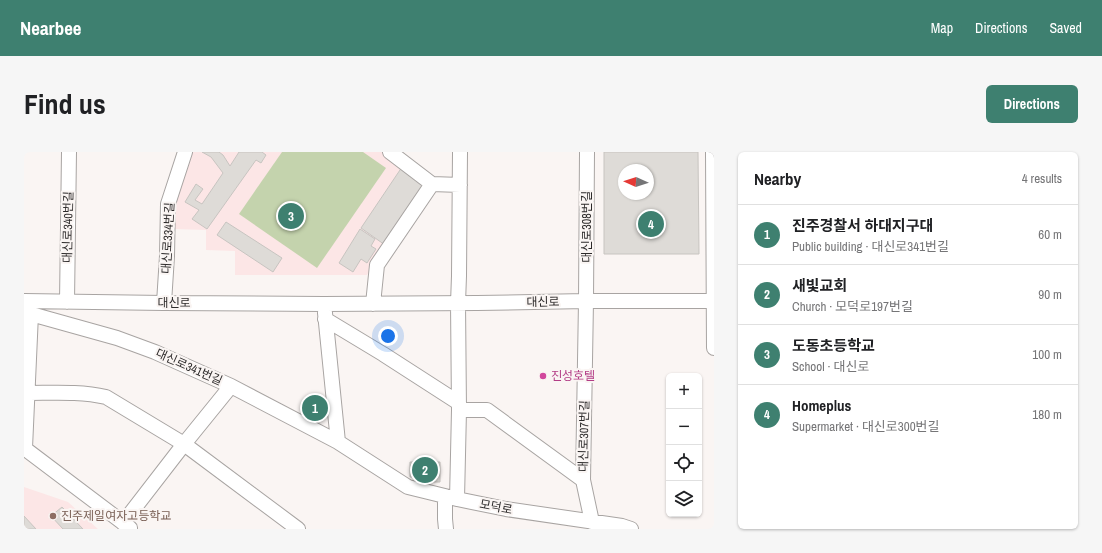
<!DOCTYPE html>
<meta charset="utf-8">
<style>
body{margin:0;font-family:"Archivo Narrow","Noto Sans KR",sans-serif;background:#f6f6f6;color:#202124}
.controls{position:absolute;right:12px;bottom:12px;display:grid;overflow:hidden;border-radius:6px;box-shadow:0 1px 3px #0004}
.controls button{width:36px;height:36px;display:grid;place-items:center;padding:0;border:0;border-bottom:1px solid #e0e0e0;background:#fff;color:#202124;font:20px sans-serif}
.compass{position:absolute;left:594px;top:12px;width:36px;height:36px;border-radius:50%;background:#fff;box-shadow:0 1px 3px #0004;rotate:273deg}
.you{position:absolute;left:364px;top:184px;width:14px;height:14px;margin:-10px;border:3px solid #fff;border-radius:50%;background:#1a73e8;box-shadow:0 0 0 6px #1a73e833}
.badge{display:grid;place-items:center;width:26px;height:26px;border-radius:50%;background:#3e8070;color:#fff;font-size:13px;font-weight:700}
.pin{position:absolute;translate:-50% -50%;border:2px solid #fff;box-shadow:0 1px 4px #0006}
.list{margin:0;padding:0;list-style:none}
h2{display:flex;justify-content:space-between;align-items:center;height:52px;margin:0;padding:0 16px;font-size:17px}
h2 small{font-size:13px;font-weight:400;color:#757577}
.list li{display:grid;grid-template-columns:26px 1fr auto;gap:12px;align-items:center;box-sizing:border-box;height:60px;padding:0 16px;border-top:1px solid #e0e0e0}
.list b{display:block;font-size:15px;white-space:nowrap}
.list p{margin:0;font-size:13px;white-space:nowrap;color:#757577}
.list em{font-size:13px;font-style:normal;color:#757577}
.icon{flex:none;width:22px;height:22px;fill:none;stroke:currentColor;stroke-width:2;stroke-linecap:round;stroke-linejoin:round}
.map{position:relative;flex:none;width:690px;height:377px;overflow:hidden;border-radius:6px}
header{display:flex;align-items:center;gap:24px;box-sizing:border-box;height:56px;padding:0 20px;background:#3e8070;color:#fff}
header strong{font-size:19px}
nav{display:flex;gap:22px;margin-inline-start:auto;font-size:14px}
.intro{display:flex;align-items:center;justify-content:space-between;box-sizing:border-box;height:96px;padding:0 24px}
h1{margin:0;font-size:28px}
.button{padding:10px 18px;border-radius:6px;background:#3e8070;color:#fff;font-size:14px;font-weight:700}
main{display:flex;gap:24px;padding:0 24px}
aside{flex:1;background:#fff;border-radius:6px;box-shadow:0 1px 3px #0004}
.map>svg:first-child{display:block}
.education{fill:#fce6e6}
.green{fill:#c4d3ad}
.building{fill:#dedbd7;stroke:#c7c4c0;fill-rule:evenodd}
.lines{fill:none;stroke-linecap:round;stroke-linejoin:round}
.minor-casing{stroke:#a8a4a2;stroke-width:16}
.minor{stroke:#fff;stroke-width:14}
.hotel-dot{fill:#d1479c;stroke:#faf5f3;stroke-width:1.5}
.education-dot{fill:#8d6e63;stroke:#faf5f3;stroke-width:1.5}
.labels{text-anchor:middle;stroke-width:4;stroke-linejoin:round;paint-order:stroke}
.street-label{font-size:12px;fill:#2c2a2a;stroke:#faf5f3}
.hotel-label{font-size:12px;fill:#b23c85;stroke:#faf5f3;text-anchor:start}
.education-label{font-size:12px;fill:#785e54;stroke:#faf5f3;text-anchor:start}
</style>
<header>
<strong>Nearbee</strong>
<nav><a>Map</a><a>Directions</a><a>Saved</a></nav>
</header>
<div class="intro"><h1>Find us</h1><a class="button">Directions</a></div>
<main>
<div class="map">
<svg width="690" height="377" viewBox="0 0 690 377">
<rect width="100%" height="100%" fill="#faf5f3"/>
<path class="education" d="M167,0H362L405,32L343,123H211V99L182,98V78L150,77L151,51Z
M0,335L44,350L74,377H0Z"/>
<path class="green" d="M258,0H339L362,16L293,116L215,62Z"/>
<path class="building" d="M178,0H195L199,3L206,14L215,0H238L242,3L237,11L232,8L183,77L168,67L175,58L161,50L172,32L179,37L171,48L178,52L199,21L187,5Z
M580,0H674L675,102H580ZM600,18H624V42H600Z
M378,15L402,32L361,93L337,76Z
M202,70L258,106L249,120L193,83Z
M336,77L351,87L347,94L352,97L343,111L337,107L329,120L315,111Z
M386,310H416V330H402V325H386Z
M38,355L59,377H39L27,364Z
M0,364L12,377H0Z"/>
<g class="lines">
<g class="minor-casing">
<path id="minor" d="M366,0L408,32L436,33
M436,0L435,124L434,151L435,258L433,347L482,357L598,374L607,377
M563,0L562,149L559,328L568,370
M689,0L690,196
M0,149L140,151L300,152L453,151L562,149H690
M43,150L45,0
M140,151L143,104L144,52L161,0
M349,152L353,113L408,32
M301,161L314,290
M7,162L93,186L131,200L207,234L314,290L384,335L433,347
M301,167L359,202L435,251
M3,241C29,241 56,239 82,245L160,292L274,377
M435,258H463L559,328
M0,296L106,376
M1,296L7,162L4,153
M421,344V367L422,377
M99,371L160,292L207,234"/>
</g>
<use href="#minor" class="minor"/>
</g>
<circle class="hotel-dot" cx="519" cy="224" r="4"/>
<circle class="education-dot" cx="29" cy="364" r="4"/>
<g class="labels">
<g class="street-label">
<text transform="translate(44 75) rotate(-89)" y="4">대신로340번길</text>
<text transform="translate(563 75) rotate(-90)" y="4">대신로308번길</text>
<text transform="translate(144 86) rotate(-87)" y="4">대신로334번길</text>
<text transform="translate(519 150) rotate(-1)" y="4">대신로</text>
<text x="150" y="155">대신로</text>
<text transform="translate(165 215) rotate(24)" y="4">대신로341번길</text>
<text transform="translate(560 284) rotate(-89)" y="4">대신로307번길</text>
<text transform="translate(472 355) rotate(11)" y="4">모덕로</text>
</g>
<g class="hotel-label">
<text x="527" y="228">진성호텔</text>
</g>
<g class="education-label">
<text x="37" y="368">진주제일여자고등학교</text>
</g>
</g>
</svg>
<div class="controls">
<button>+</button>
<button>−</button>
<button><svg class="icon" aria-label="locate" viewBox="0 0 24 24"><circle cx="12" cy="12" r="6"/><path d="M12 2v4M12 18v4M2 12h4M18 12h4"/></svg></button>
<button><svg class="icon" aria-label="layers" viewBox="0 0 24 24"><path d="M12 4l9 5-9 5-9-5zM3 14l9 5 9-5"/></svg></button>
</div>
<svg class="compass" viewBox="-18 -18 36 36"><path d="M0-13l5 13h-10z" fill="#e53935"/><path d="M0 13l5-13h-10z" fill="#757577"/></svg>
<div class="you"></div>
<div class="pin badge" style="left:291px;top:256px">1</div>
<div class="pin badge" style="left:401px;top:318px">2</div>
<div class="pin badge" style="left:267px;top:64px">3</div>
<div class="pin badge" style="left:627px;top:72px">4</div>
</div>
<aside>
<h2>Nearby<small>4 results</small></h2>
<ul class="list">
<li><span class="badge">1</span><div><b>진주경찰서 하대지구대</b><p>Public building · 대신로341번길</p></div><em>60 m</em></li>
<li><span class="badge">2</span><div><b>새빛교회</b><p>Church · 모덕로197번길</p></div><em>90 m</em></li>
<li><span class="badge">3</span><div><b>도동초등학교</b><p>School · 대신로</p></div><em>100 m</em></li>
<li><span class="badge">4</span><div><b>Homeplus</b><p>Supermarket · 대신로300번길</p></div><em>180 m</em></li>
</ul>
</aside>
</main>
